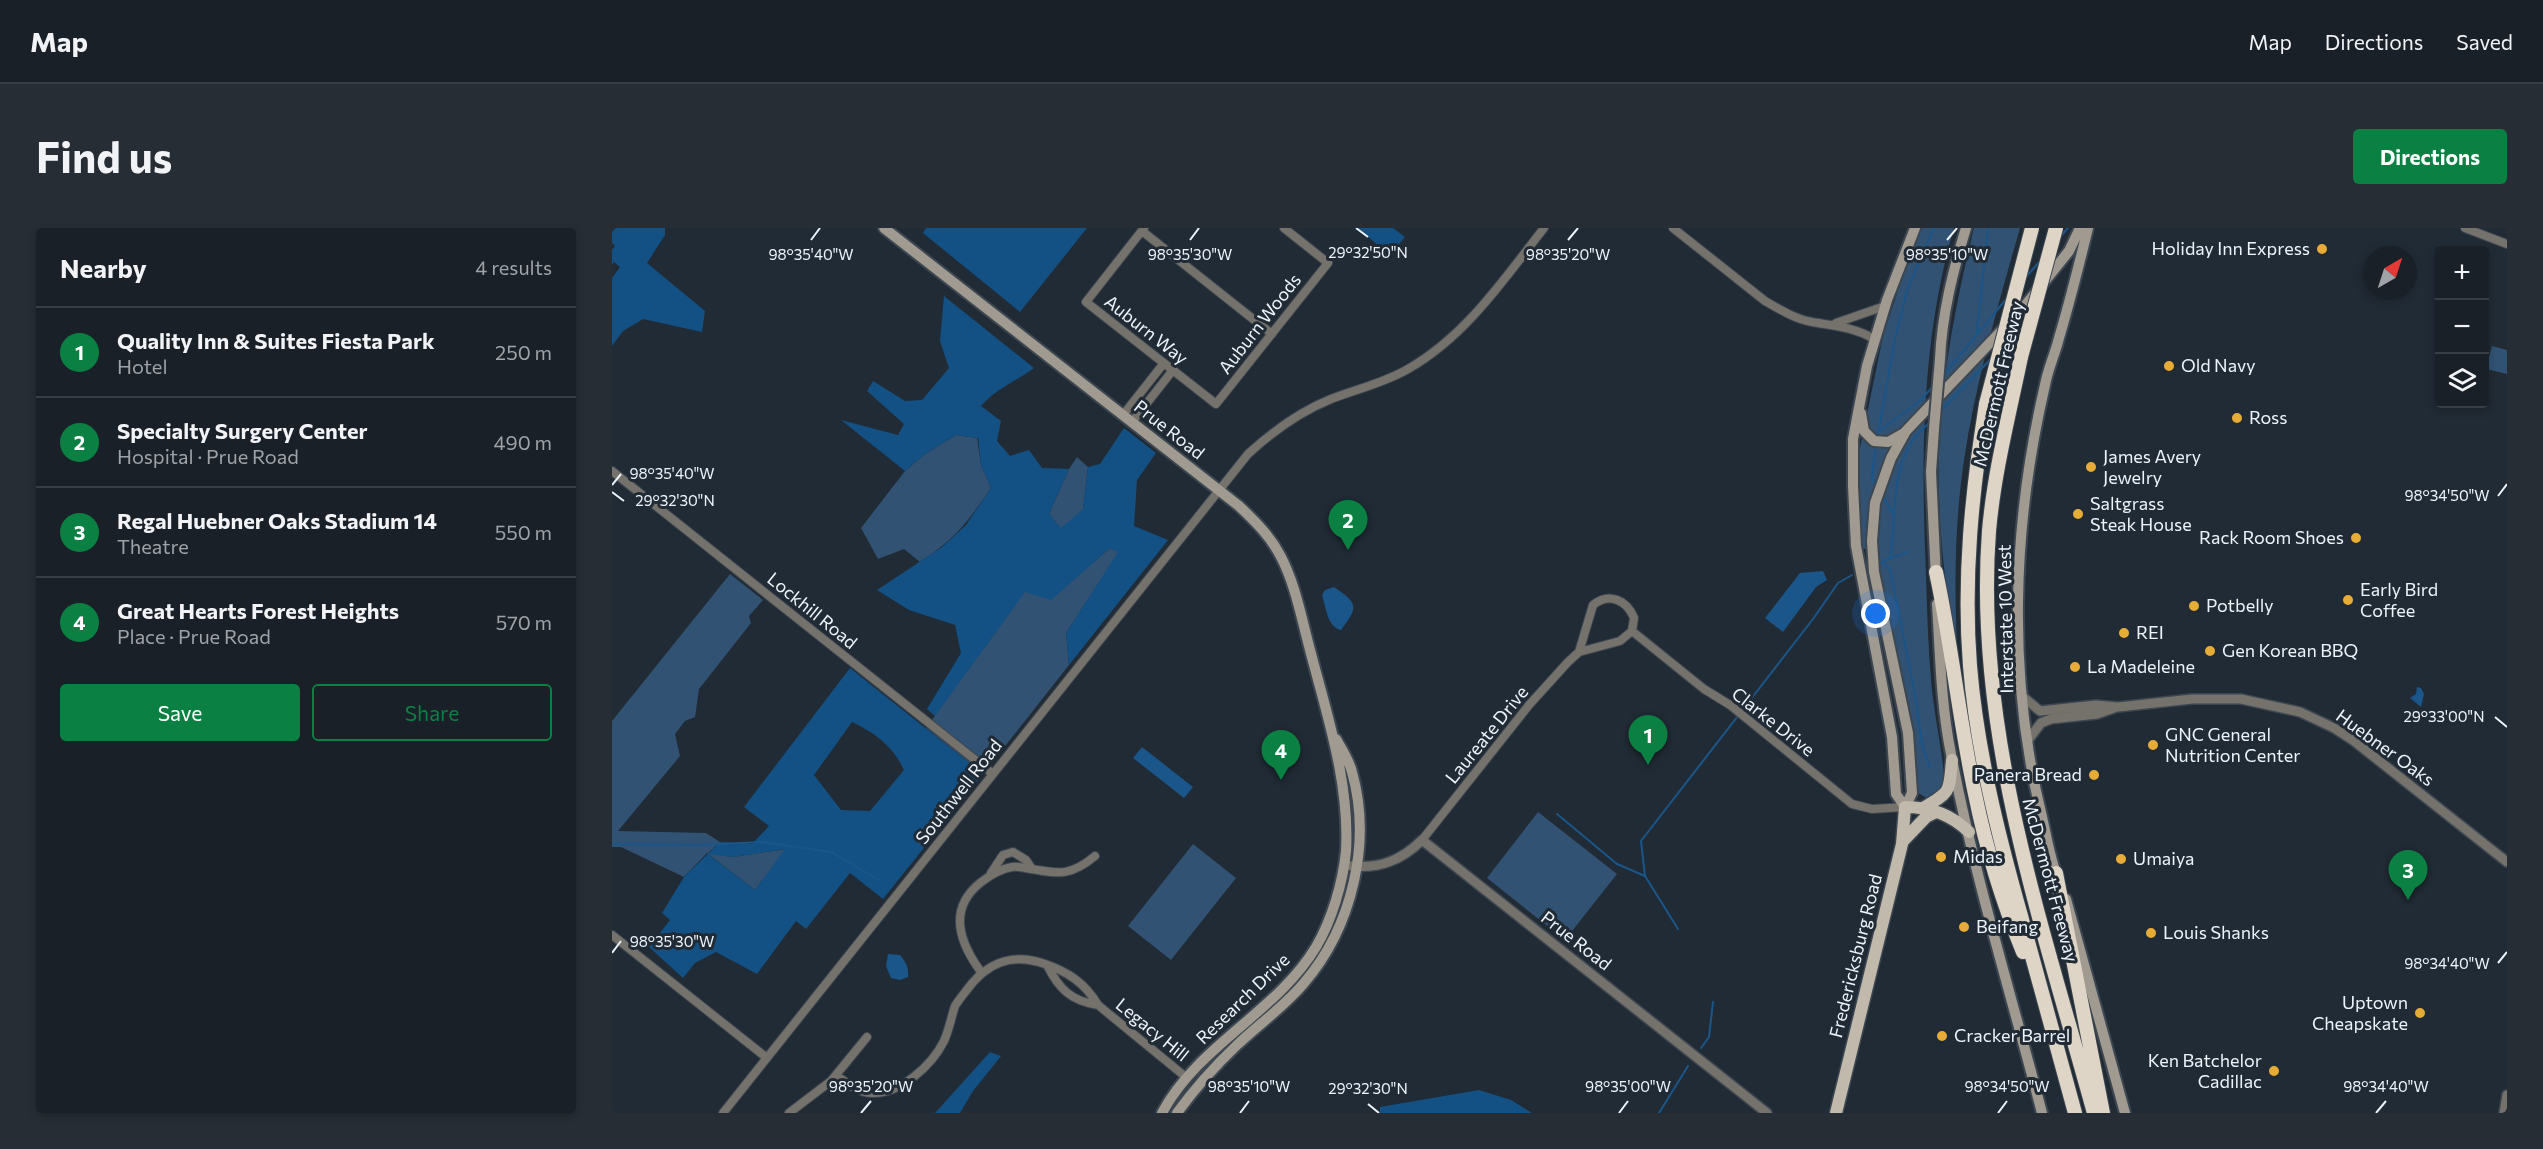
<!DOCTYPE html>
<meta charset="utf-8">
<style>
body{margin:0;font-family:Commissioner,sans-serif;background:#262d34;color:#f1f3f6}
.controls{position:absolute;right:18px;top:18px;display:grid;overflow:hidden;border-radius:6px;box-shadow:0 3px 9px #0003}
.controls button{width:54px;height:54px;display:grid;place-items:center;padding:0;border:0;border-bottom:2px solid #373e45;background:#192028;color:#f1f3f6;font:30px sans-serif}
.compass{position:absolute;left:1751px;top:18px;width:54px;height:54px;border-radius:50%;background:#192028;box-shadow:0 3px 9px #0003;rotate:39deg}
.you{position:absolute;left:1264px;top:386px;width:21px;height:21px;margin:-15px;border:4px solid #fff;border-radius:50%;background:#1a73e8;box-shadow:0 0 0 9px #1a73e833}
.badge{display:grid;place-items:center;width:39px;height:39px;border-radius:50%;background:#0b8043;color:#fff;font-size:20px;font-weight:700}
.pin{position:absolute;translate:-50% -50px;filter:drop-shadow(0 2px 3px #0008)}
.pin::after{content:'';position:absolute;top:32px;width:21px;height:18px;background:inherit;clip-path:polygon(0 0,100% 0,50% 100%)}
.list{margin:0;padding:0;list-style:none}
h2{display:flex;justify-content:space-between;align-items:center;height:78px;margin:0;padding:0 24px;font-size:26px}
h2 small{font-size:20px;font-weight:400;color:#9fa3a8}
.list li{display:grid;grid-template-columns:39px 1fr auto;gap:18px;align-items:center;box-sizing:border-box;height:90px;padding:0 24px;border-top:2px solid #373e45}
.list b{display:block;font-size:22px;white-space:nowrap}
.list p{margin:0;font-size:20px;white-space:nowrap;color:#9fa3a8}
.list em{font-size:20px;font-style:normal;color:#9fa3a8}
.actions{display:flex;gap:12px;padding:18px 24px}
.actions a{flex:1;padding:14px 0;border:2px solid #0b8043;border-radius:6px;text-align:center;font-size:21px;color:#0b8043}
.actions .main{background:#0b8043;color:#fff}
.icon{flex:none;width:33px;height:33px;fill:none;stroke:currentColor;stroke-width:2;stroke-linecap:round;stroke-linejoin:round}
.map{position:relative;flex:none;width:1895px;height:885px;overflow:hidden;border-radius:6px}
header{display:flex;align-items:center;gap:36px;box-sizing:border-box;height:84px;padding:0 30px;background:#192028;border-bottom:2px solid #373e45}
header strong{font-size:28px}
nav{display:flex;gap:33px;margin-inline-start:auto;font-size:21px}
.intro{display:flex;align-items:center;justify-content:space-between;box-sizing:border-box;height:144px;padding:0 36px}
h1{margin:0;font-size:42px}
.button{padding:15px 27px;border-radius:6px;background:#0b8043;color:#fff;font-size:21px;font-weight:700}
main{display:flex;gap:36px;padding:0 36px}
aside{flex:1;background:#192028;border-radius:6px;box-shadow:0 3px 9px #0003}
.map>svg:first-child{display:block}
.green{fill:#315272}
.forest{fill:#135184;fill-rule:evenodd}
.water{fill:#1a568a}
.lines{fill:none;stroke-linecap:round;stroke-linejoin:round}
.stream{stroke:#1a568a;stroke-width:2}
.minor-casing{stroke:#3d4751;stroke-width:10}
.tertiary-casing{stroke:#3d4751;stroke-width:12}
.secondary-casing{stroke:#3d4751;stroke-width:14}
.primary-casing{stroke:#3d4751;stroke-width:15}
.motorway-casing{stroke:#3d4751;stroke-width:16}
.minor{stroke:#75716b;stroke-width:8}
.tertiary{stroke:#75716b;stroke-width:9}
.secondary{stroke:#a09a90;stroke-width:10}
.primary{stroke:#c1b9ac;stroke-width:12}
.motorway{stroke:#dfd5c6;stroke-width:14}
.secondary-bridge-casing{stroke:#3d4751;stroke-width:14;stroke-linecap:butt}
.motorway-bridge-casing{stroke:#3d4751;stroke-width:16;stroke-linecap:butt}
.secondary-bridge{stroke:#a09a90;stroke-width:10}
.motorway-bridge{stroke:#dfd5c6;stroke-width:14}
.ticks{fill:none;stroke:#ecf3fa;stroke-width:2}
.poi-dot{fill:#e7ac36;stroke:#212b35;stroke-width:2}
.labels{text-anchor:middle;stroke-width:6;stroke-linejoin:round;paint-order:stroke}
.poi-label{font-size:18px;fill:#ecf3fa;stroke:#212b35;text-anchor:start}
.street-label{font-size:18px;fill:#ecf3fa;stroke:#212b35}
.ticks-label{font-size:15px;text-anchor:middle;fill:#ecf3fa;stroke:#212b35;stroke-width:6;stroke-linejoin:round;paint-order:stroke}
</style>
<header>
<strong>Map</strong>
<nav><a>Map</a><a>Directions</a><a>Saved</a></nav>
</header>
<div class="intro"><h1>Find us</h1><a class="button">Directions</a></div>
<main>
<aside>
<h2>Nearby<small>4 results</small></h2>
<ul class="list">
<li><span class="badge">1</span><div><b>Quality Inn &amp; Suites Fiesta Park</b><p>Hotel</p></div><em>250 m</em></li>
<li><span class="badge">2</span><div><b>Specialty Surgery Center</b><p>Hospital · Prue Road</p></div><em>490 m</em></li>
<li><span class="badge">3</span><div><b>Regal Huebner Oaks Stadium 14</b><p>Theatre</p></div><em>550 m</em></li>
<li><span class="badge">4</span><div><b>Great Hearts Forest Heights</b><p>Place · Prue Road</p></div><em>570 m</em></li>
</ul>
<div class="actions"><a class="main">Save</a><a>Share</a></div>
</aside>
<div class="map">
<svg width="1895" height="885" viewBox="0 0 1895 885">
<rect width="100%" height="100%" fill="#212b35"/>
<path class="green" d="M1310,0H1342C1309,113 1309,231 1314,347C1315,382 1316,417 1319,452C1322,488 1331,524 1333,560L1316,571L1305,564L1301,512L1263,320L1250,321L1247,287L1248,220L1271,108L1300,20Z
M1362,0H1408C1386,77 1364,153 1352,232C1343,293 1342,355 1345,416L1342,415C1331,343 1323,269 1328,197C1333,131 1346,65 1362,0Z
M1880,118L1895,122V146L1874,141Z
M344,207L365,210L369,237L379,260C355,295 344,310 308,334L292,321L266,331L249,300L293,243L313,226Z
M465,229L476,239L471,282L449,301L437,286L457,241Z
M498,320L507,324L454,405L457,437L371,546L314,500L413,363L439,371Z
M118,346L151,372L137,388L139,395L87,461L83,489L73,493L63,506L68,528L6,603L94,605L108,614L96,625L121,629L174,621L143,662L95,625L72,649L9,619H0V493Z
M926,584L1005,646L953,712L875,650Z
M581,616L624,650L559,732L516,698Z"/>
<path class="forest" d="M0,0H53V7L35,35L93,83L90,104L31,91L11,103L0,118V50L8,39L2,34L0,37V22L3,18L0,15Z
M314,0H475L408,84L311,5Z
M745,0H781L793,9L778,27Z
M332,68L422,140C406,152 382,162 369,178L389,193L385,213L398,228L417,222L430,240L457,241L437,286L449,300L471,281L476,239L488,236L512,200L544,225L525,252L522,298L556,312L457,437L454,405L506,324L498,320L439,372L413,364L323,488L315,481L349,425L343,397L297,382L265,362L330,319L354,297L379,260L369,237L366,210L344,207L313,226L293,243L229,192L286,207L292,196L255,163L261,153L293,173L310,172L337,140L328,113Z
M238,440L371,546L271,671L238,645L194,701L184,693L145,746L104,724L83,735L71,750L37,719L58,692L50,685L72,649L108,614L140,616L157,598L132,579ZM240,494C263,505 281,518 292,542L258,583L229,582L202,547ZM173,621L143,662L96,626L121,629Z
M378,824L389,828L361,863L348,885H323Z
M867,862L899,872L920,885H768V879Z"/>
<path class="water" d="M1211,343L1215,352L1204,359L1171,404L1153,390L1188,345Z
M722,359C747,376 746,379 729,402C715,399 714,379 710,367L713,362Z
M1805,459L1809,460L1812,466L1809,479L1798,470L1804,466Z
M530,519L581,559L572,570L521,530Z
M276,726L288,727C294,734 297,740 296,749L288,752L279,750L274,738Z"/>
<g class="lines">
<path class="stream" d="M1448,9L1456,0
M1413,50L1429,32
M1365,104L1376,0
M1397,113L1409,100
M1330,149L1395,70
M1327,184L1380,130
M1267,202L1282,115L1295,62L1322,0
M1266,208V204L1309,172L1322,157
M1263,255L1260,250L1263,222
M1272,270L1281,286
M1278,330C1285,290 1278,254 1298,217C1302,208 1312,200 1319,193
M1271,333L1296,324
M1269,334L1278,341L1302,461L1311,521L1318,539
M945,586L1005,636L1033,648
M0,616L88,617L150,614L219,624L267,652
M1066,701L1033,648L1029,613L1201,391L1226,355L1240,347
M1089,820L1097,809L1101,774
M1047,885L1076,838"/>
<g class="minor-casing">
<path id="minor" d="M532,0L474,74L604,176L716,35L672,0
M1061,0L1153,73C1167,81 1183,91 1200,94C1223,98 1242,99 1262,111
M1853,0L1895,16
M530,3L660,106
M1224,95L1273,78
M511,187L552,135
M520,194L561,142
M0,243L381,546
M1020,403L1092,461L1118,477L1240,576L1260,581L1293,579
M810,612L917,477L956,434L967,424L1008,413L1020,403L1022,390C1015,372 997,364 981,377L967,424
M379,645L391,627L401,624L414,632L420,641
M0,707L155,830
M435,737C447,761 459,773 486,777
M369,744C347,714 336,681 368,655C378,647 388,641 400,639C406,638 413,640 419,641C448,646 459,648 483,628
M224,847C235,855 246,865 260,865C289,866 320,837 332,813C337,802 339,790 343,778C346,773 350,768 354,763C374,735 399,724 433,736C456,744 473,755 486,777L575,850
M111,885L636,226C661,203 687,184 719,171C745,161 772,155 796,141C854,108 892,51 932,0
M177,885L219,853L255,809"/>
</g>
<g class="tertiary-casing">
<path id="tertiary" d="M1410,468L1428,483L1484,477L1506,479L1580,471H1629L1688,484L1722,500L1742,513L1895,634
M1416,512L1429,495L1439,491L1485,486L1502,480
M739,638C768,641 790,632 810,612L1155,885
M1892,885L1895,867"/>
</g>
<g class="secondary-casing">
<path id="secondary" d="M272,0L627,278C643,293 658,308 668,327C683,355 689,388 697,418C714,484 738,554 734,623C731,654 720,692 704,719C665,784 586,817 550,885
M1303,0L1275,72L1255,138L1241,211V258L1244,318L1280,509L1284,566L1293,579L1300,565L1296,505L1262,344L1260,313L1263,275L1279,230L1294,203L1412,79L1457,23L1468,0
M1328,131C1330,86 1341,43 1354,0
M1249,185L1252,203L1262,213L1276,214L1292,205
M1322,201L1319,244L1324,351
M1325,376C1328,425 1329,477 1339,526C1362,647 1399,766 1430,885
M1446,651C1438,631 1435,610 1430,589C1395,448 1400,299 1433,157C1436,141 1443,126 1447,110C1458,73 1467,37 1476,0
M1454,671L1513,885
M565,885C583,860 603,838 625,817C647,796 673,778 692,755C740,699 760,615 740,544C737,532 730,522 724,511"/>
</g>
<g class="primary-casing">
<path id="primary" d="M1313,579C1340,563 1337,563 1340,532
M1291,613L1314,589L1324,584
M1224,885L1290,616L1293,579C1318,579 1339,586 1357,604"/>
</g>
<g class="motorway-casing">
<path id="motorway" d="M1409,129C1397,187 1382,245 1377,303C1362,503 1430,695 1482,885
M1374,176C1360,263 1351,350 1358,438C1365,523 1386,606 1409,688C1427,753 1445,819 1463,885
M1324,344C1340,418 1347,492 1363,566C1374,620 1390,673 1411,724
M1444,645L1491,885"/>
</g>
<use href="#minor" class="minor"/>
<use href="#tertiary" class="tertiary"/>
<use href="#secondary" class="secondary"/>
<use href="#primary" class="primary"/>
<use href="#motorway" class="motorway"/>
<g class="secondary-bridge-casing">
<path id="secondary-bridge" d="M1322,201L1328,131"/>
</g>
<g class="motorway-bridge-casing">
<path id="motorway-bridge" d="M1409,129L1444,0
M1374,176L1420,0"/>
</g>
<use href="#secondary-bridge" class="secondary-bridge"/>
<use href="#motorway-bridge" class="motorway-bridge"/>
</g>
<path class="ticks" d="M744,0L756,9M199,12L208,0M578,12L587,0M956,12L966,0M1335,12L1345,0M0,257L9,246M0,264L12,273M1886,268L1895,256M1883,489L1895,499M0,725L9,713M1886,735L1895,724M756,876L767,885M249,885L259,873M628,885L637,873M1007,885L1016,873M1386,885L1395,873M1764,885L1774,873"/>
<g class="poi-dot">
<circle cx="1710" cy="21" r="6"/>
<circle cx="1557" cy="138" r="6"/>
<circle cx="1625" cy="190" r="6"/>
<circle cx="1479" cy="239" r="6"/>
<circle cx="1466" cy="286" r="6"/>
<circle cx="1744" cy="310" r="6"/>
<circle cx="1736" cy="372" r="6"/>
<circle cx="1582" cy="378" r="6"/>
<circle cx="1512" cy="405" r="6"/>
<circle cx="1598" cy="423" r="6"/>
<circle cx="1463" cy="439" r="6"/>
<circle cx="1541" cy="517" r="6"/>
<circle cx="1482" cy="547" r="6"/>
<circle cx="1329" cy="629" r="6"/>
<circle cx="1509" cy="631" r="6"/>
<circle cx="1352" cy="699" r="6"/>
<circle cx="1539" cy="705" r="6"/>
<circle cx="1808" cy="785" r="6"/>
<circle cx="1330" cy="808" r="6"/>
<circle cx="1662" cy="843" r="6"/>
</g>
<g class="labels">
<g class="poi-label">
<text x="1698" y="27" text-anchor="end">Holiday Inn Express</text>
<text x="1569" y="144">Old Navy</text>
<text x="1637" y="196">Ross</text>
<text x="1491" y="235">James Avery<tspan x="1491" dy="21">Jewelry</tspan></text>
<text x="1478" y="282">Saltgrass<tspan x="1478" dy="21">Steak House</tspan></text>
<text x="1732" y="316" text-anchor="end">Rack Room Shoes</text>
<text x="1748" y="368">Early Bird<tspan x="1748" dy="21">Coffee</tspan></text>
<text x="1594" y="384">Potbelly</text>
<text x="1524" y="411">REI</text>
<text x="1610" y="429">Gen Korean BBQ</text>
<text x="1475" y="445">La Madeleine</text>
<text x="1553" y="513">GNC General<tspan x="1553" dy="21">Nutrition Center</tspan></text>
<text x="1470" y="553" text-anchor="end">Panera Bread</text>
<text x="1341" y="635">Midas</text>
<text x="1521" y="637">Umaiya</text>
<text x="1364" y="705">Beifang</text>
<text x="1551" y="711">Louis Shanks</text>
<text x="1796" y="781" text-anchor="end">Uptown<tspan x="1796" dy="21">Cheapskate</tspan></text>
<text x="1342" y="814">Cracker Barrel</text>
<text x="1650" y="839" text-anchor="end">Ken Batchelor<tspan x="1650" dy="21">Cadillac</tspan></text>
</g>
<g class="street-label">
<text transform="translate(648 96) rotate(-52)" y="6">Auburn Woods</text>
<text transform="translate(534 102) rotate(38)" y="6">Auburn Way</text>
<text transform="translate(1387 156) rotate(-77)" y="6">McDermott Freeway</text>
<text transform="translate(557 202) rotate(38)" y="6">Prue Road</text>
<text transform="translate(200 383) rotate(39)" y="6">Lockhill Road</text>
<text transform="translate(1394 391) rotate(-91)" y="6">Interstate 10 West</text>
<text transform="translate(1161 494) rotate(38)" y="6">Clarke Drive</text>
<text transform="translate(875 507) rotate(-51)" y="6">Laureate Drive</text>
<text transform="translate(1773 520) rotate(36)" y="6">Huebner Oaks</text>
<text transform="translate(347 564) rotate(-52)" y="6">Southwell Road</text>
<text transform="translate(1438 652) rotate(75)" y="6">McDermott Freeway</text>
<text transform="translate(964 713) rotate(38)" y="6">Prue Road</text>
<text transform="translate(1244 728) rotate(-76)" y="6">Fredericksburg Road</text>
<text transform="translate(631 771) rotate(-44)" y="6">Research Drive</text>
<text transform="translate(540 802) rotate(39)" y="6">Legacy Hill</text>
</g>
</g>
<g class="ticks-label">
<text x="756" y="30">29°32'50"N</text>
<text x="578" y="32">98°35'30"W</text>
<text x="199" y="32">98°35'40"W</text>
<text x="956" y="32">98°35'20"W</text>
<text x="1335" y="32">98°35'10"W</text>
<text x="60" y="251">98°35'40"W</text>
<text x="1835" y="273">98°34'50"W</text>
<text x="63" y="278">29°32'30"N</text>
<text x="1832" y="494">29°33'00"N</text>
<text x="60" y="719">98°35'30"W</text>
<text x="1835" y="741">98°34'40"W</text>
<text x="259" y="864">98°35'20"W</text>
<text x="637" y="864">98°35'10"W</text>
<text x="1016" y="864">98°35'00"W</text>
<text x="1395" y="864">98°34'50"W</text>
<text x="1774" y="864">98°34'40"W</text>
<text x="756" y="866">29°32'30"N</text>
</g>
</svg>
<div class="controls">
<button>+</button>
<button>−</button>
<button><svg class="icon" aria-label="layers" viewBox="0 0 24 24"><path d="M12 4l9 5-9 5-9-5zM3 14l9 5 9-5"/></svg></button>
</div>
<svg class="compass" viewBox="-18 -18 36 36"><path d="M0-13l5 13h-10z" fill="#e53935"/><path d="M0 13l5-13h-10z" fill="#9fa3a8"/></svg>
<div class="you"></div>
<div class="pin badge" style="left:1036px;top:537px">1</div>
<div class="pin badge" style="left:736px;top:322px">2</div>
<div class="pin badge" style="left:1796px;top:672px">3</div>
<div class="pin badge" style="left:669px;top:552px">4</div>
</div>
</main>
